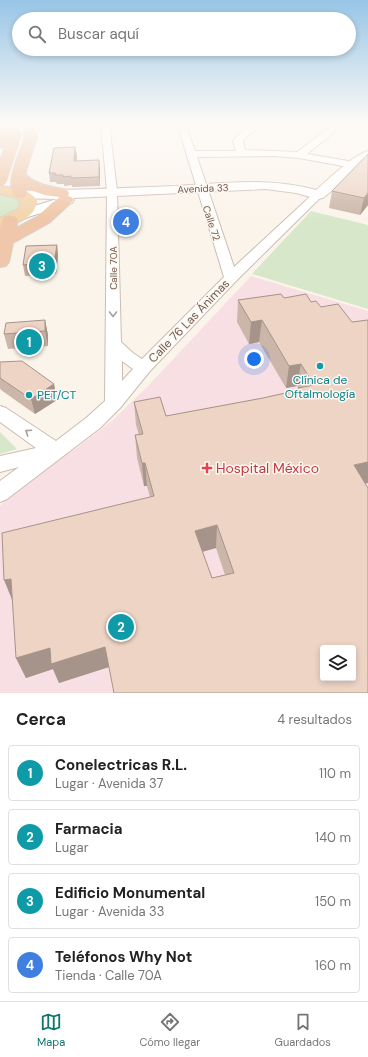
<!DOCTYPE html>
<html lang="es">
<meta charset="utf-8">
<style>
body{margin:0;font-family:"DM Sans",sans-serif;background:#f6f6f6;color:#222}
.controls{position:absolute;right:12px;bottom:12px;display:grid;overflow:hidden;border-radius:4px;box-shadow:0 2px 6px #0003}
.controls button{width:36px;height:36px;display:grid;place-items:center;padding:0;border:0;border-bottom:1px solid #e0e0e0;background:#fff;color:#222;font:20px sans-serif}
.you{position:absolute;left:254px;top:359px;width:14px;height:14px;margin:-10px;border:3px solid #fff;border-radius:50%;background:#1a73e8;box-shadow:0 0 0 6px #1a73e833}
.badge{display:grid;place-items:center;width:26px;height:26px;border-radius:50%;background:#0f766e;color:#fff;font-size:13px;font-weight:700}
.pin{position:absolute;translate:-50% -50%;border:2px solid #fff;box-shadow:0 1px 4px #0006}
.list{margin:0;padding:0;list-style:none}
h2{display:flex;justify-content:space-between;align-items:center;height:52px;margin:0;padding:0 16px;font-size:17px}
h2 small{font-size:13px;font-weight:400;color:#767676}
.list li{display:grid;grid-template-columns:26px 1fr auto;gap:12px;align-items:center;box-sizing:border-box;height:56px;margin:0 8px 8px;padding:0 8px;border:1px solid #e0e0e0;border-radius:4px}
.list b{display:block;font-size:15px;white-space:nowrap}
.list p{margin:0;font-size:13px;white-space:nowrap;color:#767676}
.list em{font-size:13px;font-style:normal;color:#767676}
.icon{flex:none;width:22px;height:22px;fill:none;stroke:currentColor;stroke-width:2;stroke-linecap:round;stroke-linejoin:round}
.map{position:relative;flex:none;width:368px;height:693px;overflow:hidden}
.search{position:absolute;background:#fff;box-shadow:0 2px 6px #0003;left:12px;right:12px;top:12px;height:44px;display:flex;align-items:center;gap:10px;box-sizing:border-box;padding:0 14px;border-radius:22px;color:#767676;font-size:15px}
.sheet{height:308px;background:#fff}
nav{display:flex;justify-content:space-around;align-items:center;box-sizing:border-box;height:56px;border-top:1px solid #e0e0e0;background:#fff;font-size:11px;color:#767676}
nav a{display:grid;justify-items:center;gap:2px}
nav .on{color:#0f766e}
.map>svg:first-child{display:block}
.medical{fill:#f8dfe3;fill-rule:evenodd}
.green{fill:#d7e8ca}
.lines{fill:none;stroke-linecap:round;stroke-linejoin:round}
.minor-casing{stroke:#ccbcb2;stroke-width:2}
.tertiary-casing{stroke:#ccbcb2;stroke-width:2}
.primary-casing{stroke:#d8d1ce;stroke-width:2}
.trunk-casing{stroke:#d8d1ce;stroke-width:2}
.minor{fill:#fff;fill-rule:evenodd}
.tertiary{fill:#fff;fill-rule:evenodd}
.primary{fill:#f2d5ab;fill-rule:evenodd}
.trunk{fill:#f0c7aa;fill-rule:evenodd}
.trunk-bridge-casing{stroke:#d8d1ce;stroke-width:14;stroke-linecap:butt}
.trunk-bridge{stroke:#f0c7aa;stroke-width:13}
.wall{fill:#ccb6a9;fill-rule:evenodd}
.shaded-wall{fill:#a6948a}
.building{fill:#edd4c5;stroke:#a6948a;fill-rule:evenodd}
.oneway{stroke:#ac9d96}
.culture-dot{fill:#0f9aa8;stroke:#fdf8f1;stroke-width:1.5}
.health-dot{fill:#e0444e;stroke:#fdf8f1;stroke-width:1.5}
.labels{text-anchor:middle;stroke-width:3;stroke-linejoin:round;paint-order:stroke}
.far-street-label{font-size:10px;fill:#745c50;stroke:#fdf8f1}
.street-label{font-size:12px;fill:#745c50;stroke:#fdf8f1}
.culture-label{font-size:12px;fill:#0d838f;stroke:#fdf8f1}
.near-health-label{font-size:14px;fill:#be3a42;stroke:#fdf8f1;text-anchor:start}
</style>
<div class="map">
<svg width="368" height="693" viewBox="0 0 368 693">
<rect width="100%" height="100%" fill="#fbf4eb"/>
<path class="medical" d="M251,276L368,311V693H0V506L16,486L74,450L113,420L148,386ZM323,648H353V678H323Z"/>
<path class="green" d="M0,194C31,202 24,207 0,219Z
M311,211L368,225V309L252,274Z
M0,432L17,449L0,454Z"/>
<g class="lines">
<g class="minor-casing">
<path id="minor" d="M33,123H41L35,137L31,140L27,137Z
M101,123H109L117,191L121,342L133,353L142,359L224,277L178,126L179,123H187L186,126L195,151H236L233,141C241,130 254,123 267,123L246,137L243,141L245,150L297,152L336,123H345L307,154L354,162L359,165L354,168L299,158L274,156L197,157L234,267L314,193H322L323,195L236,281L150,371L120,408L100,428L7,499L0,502V481L19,467L0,472V456L36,448L0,422V406L6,408L56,441L86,418L105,401L107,191ZM122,361L133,369L122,381Z"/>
</g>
<g class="tertiary-casing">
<path id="tertiary" d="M368,151V161L323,198L318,199L296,193L266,189L73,198L74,200L72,203L25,218L20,219L15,218L13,215L15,212L57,199L18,198L16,195L18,192L23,191C74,190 125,188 176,186C224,183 269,177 316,190C328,180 353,155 368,151Z"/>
</g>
<g class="primary-casing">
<path id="primary" d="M0,186C11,188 25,188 33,196C36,198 36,201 36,205C33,219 12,225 0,228V218L18,209L20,201L15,198L0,194Z"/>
</g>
<g class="trunk-casing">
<path id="trunk" d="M2,123H14L6,144L4,147L0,148V128Z
M23,123H35L37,137L26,171V175C38,186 52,186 67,190L69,193L68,196L71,197L74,200L49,223L13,243L9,262L6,266L0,267V227L4,217L10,215L16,217L18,220L16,228L37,217L53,202L60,197L45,195L27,189V194L25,197L20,198L15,197C4,182 20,154 24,139C25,134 24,128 23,123Z"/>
</g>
<use href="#minor" class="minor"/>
<use href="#tertiary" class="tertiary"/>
<use href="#primary" class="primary"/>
<use href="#trunk" class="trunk"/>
<g class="trunk-bridge-casing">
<path id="trunk-bridge" d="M0,180L15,134"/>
</g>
<use href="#trunk-bridge" class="trunk-bridge"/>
</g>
<path class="wall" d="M75,147L77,156L76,161L100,169V186L72,187V185L64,186V184H57L56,182H50L49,173Z
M368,154V205L360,215L329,208L332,191Z
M57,245L58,256L56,274L25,276L23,265Z
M281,294L365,484L109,667L59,683L53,669L26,678L16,658L150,497L147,486H144L137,458L135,435H139L136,425L134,402L166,416L263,398L297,390L298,388L297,386L286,388L259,342L249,344L237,322L238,300ZM216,548L225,575L212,578L202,552Z
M45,320L48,335V346L8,349L4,334Z
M0,362L54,384L57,400L35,414L1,390L0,388Z"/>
<path class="shaded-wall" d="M75,147L77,156L75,170L74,161Z
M99,160L100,169V186L99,177Z
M368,193V205L360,215L364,198Z
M57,245L58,256L56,274L54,263Z
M45,320L48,335V346L45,331Z
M262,320L259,342L249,344L251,322Z
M301,364L297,386L286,388L289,366Z
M54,384L57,400L35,414L31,399Z
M368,462V483L347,488L354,465Z
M142,463H145L147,486H144Z
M217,525L216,548L194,554L195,531Z
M11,579L13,602L4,580Z
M105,647L109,667L59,683L53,669L26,678L16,658L50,648Z"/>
<path class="building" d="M75,147L74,161L99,160V177L71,178V176L63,177V175H55V173H49L54,148Z
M368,154V193L364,198L332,191Z
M57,245L54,263L23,265L26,246Z
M281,294L284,298L306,294L311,302L316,301L321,307L338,304L352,322L368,320V462L354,465L368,488V693H114L105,647L51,664L50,648L16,658L11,579L4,580L2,533L154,496L145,463H142L135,435L143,434L134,402L160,397L166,416L263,398L299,390L298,388L314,385L301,364L289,366L262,320L251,322L238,300ZM217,525L234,573L212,578L195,531ZM323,648H353V678H323Z
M45,320V331L4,334L6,323Z
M22,361L54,384L31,399L0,378V362Z"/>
<defs><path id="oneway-chevron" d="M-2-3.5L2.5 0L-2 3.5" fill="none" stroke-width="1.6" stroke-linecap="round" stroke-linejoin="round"/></defs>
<g class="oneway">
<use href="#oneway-chevron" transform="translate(113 314) rotate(90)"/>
<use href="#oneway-chevron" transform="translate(28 432) rotate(-146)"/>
</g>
<linearGradient id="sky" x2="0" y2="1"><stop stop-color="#98c5e6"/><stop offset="0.56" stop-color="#fdfaf6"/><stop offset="1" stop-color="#fdfaf6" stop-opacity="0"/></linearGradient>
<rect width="368" height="220" fill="url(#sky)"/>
<g class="culture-dot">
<circle cx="320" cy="366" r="4"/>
<circle cx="29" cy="395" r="4"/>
</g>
<path class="health-dot" d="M205 462h4v4h4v4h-4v4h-4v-4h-4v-4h4z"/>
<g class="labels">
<g class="far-street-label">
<text transform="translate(203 188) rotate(-2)" y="4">Avenida 33</text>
<text transform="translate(212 223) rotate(72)" y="4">Calle 72</text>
<text transform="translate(113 268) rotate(-90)" y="4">Calle 70A</text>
</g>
<g class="street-label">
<text transform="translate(189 321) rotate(-46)" y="4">Calle 76 Las Ánimas</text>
</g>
<g class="culture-label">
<text x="320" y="384">Clínica de<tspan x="320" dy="14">Oftalmología</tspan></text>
<text x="37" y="399" text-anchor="start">PET/CT</text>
</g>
<g class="near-health-label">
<text x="216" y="473">Hospital México</text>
</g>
</g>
</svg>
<div class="controls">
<button><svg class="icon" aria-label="layers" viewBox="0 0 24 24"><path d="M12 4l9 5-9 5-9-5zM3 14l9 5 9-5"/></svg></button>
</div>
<div class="you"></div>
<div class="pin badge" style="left:29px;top:342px;background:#0f9aa8">1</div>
<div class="pin badge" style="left:121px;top:627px;background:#0f9aa8">2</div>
<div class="pin badge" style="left:42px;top:266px;background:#0f9aa8">3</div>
<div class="pin badge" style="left:126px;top:222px;background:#3f7fe0">4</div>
<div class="search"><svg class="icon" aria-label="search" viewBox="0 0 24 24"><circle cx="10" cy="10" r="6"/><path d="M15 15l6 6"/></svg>Buscar aquí</div>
</div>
<section class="sheet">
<h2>Cerca<small>4 resultados</small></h2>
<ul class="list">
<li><span class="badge" style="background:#0f9aa8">1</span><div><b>Conelectricas R.L.</b><p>Lugar · Avenida 37</p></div><em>110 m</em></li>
<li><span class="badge" style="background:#0f9aa8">2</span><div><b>Farmacia</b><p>Lugar</p></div><em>140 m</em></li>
<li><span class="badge" style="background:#0f9aa8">3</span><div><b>Edificio Monumental</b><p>Lugar · Avenida 33</p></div><em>150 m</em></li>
<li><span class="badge" style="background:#3f7fe0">4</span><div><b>Teléfonos Why Not</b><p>Tienda · Calle 70A</p></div><em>160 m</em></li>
</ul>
</section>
<nav>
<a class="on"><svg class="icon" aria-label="map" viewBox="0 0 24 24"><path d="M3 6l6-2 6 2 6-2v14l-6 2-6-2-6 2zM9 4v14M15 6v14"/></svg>Mapa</a>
<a><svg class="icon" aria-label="directions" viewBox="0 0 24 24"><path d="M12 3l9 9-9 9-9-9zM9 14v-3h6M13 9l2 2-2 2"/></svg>Cómo llegar</a>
<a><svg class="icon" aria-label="saved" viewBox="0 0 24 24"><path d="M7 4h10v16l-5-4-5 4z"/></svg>Guardados</a>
</nav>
